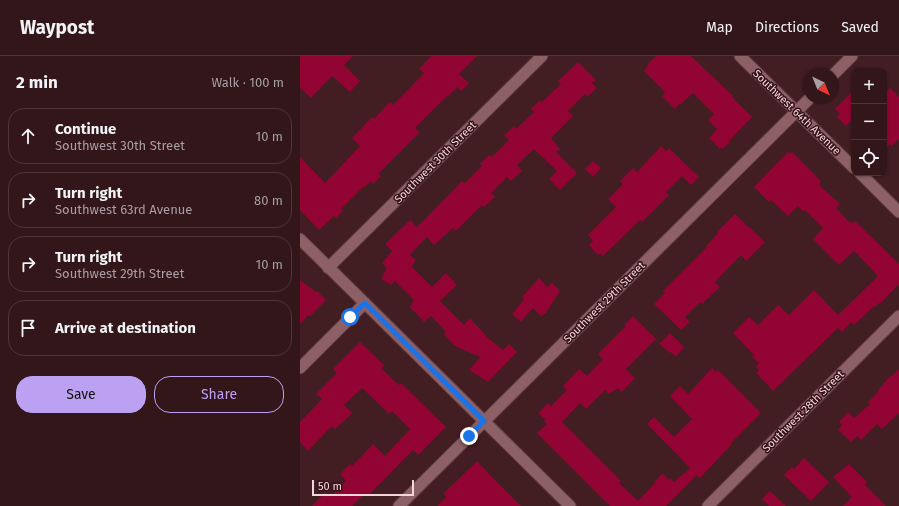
<!DOCTYPE html>
<meta charset="utf-8">
<style>
body{margin:0;font-family:"Fira Sans",sans-serif;background:#3a1f23;color:#f1f3f6}
.controls{position:absolute;right:12px;top:12px;display:grid;overflow:hidden;border-radius:8px;box-shadow:0 1px 3px #0004}
.controls button{width:36px;height:36px;display:grid;place-items:center;padding:0;border:0;border-bottom:1px solid #4d3539;background:#32161a;color:#f1f3f6;font:20px sans-serif}
.compass{position:absolute;left:503px;top:12px;width:36px;height:36px;border-radius:50%;background:#32161a;box-shadow:0 1px 3px #0004;rotate:137deg}
.scale{position:absolute;left:12px;bottom:10px;width:102px;box-sizing:border-box;padding-left:4px;border:2px solid #f1d7d9;border-top:0;font-size:11px;line-height:14px;white-space:nowrap;color:#f1d7d9;-webkit-text-stroke:3px #371319;paint-order:stroke}
.stop{position:absolute;width:12px;height:12px;margin:-9px;border:3px solid #1a73e8;border-radius:50%;background:#fff}
.stop.end{background:#1a73e8;border-color:#fff;box-shadow:0 1px 4px #0008}
.list{margin:0;padding:0;list-style:none}
h2{display:flex;justify-content:space-between;align-items:center;height:52px;margin:0;padding:0 16px;font-size:17px}
h2 small{font-size:13px;font-weight:400;color:#a89fa2}
.list li{display:grid;grid-template-columns:26px 1fr auto;gap:12px;align-items:center;box-sizing:border-box;height:56px;margin:0 8px 8px;padding:0 8px;border:1px solid #4d3539;border-radius:16px}
.list b{display:block;font-size:15px;white-space:nowrap}
.list p{margin:0;font-size:13px;white-space:nowrap;color:#a89fa2}
.list em{font-size:13px;font-style:normal;color:#a89fa2}
.actions{display:flex;gap:8px;padding:12px 16px}
.actions a{flex:1;padding:9px 0;border:1px solid #bca0f2;border-radius:16px;text-align:center;font-size:14px;color:#bca0f2}
.actions .main{background:#bca0f2;color:#111}
.icon{flex:none;width:22px;height:22px;fill:none;stroke:currentColor;stroke-width:2;stroke-linecap:round;stroke-linejoin:round}
.map{position:relative;flex:none;width:599px;height:450px;overflow:hidden}
header{display:flex;align-items:center;gap:24px;box-sizing:border-box;height:56px;padding:0 20px;background:#32161a;border-bottom:1px solid #4d3539}
header strong{font-size:19px}
nav{display:flex;gap:22px;margin-inline-start:auto;font-size:14px}
main{display:flex}
aside{flex:1;background:#32161a}
.map>svg:first-child{display:block}
.building{fill:#910434}
.lines{fill:none;stroke-linecap:round;stroke-linejoin:round}
.minor-casing{stroke:#5c3c41;stroke-width:13}
.minor{stroke:#8c6065;stroke-width:11}
.route{stroke:#1a73e8;stroke-width:5}
.labels{text-anchor:middle;stroke-width:3;stroke-linejoin:round;paint-order:stroke}
.street-label{font-size:11px;fill:#f1d7d9;stroke:#371319}
</style>
<header>
<strong>Waypost</strong>
<nav><a>Map</a><a>Directions</a><a>Saved</a></nav>
</header>
<main>
<aside>
<h2>2 min<small>Walk · 100 m</small></h2>
<ul class="list">
<li><svg class="icon" aria-label="ahead" viewBox="0 0 24 24"><path d="M12 20V5M6 11l6-6 6 6"/></svg><div><b>Continue</b><p>Southwest 30th Street</p></div><em>10 m</em></li>
<li><svg class="icon" aria-label="right" viewBox="0 0 24 24"><path d="M7 20v-9h11M14 6l5 5-5 5"/></svg><div><b>Turn right</b><p>Southwest 63rd Avenue</p></div><em>80 m</em></li>
<li><svg class="icon" aria-label="right" viewBox="0 0 24 24"><path d="M7 20v-9h11M14 6l5 5-5 5"/></svg><div><b>Turn right</b><p>Southwest 29th Street</p></div><em>10 m</em></li>
<li><svg class="icon" aria-label="arrive" viewBox="0 0 24 24"><path d="M6 21V4h12l-3 4 3 4H6"/></svg><div><b>Arrive at destination</b></div></li>
</ul>
<div class="actions"><a class="main">Save</a><a>Share</a></div>
</aside>
<div class="map">
<svg width="599" height="450" viewBox="0 0 599 450">
<rect width="100%" height="100%" fill="#421d22"/>
<path class="building" d="M0,0H53L44,9L60,25L50,36L32,20L11,42L0,32Z
M131,0H177L159,18L169,27L161,35L157,31L148,41L147,40L115,72L120,76L78,118L81,120L73,128L71,125L65,131L64,130L41,153L43,155L36,162L34,160L19,174L0,154V101L25,127L60,90L52,82L72,61L74,63L90,46L93,49L124,17L119,13Z
M356,0H391L433,40L432,41L452,61L429,85L430,86L423,93L421,91L420,93L409,82L417,73L408,64L414,58L393,37L381,48L380,47L375,53L362,40L365,36L344,15L348,10L347,9Z
M278,6L296,24L292,27L297,32L287,41L285,38L268,55L273,60L251,82L260,93L256,96L277,117L260,134L249,123L257,115L234,93L217,109L222,115L211,125L207,121L191,137L195,141L184,151L182,149L156,175L153,172L134,189L127,181L110,199L116,204L112,210V211L132,231L146,217L157,229L140,245L164,269L170,262L188,282L203,294L209,288L217,296L188,326L169,314L180,301L155,290L144,278L146,276L131,260L124,266L110,251L114,244L95,225L91,229L81,223L87,212L82,207L92,195L85,188L110,164L117,171L162,125L165,127L182,110L180,108L189,99L192,101L209,84L204,80L214,70L216,73L234,56L231,53L240,44L242,46L261,28L258,25Z
M590,32L599,41V83L592,90L590,88L584,94V38Z
M554,34V62L546,70L537,61L540,58L535,53Z
M361,90L366,95L369,92L399,121L391,129L382,120L366,136L369,139L342,166L340,164L303,200L300,197L298,199L289,189L293,185L288,179L316,151L308,143L323,128L320,125L333,112L337,116Z
M488,96L490,98L492,96L521,125L519,129L540,148L536,152L550,167L551,166L553,167L555,165L599,208V228L580,248L579,247L575,251L574,250L554,269L551,266L542,276L538,272L473,335L456,317L459,314L456,311L459,307L452,301L454,299L433,277L449,261L458,269L478,249L489,259L514,234L538,259L578,220L554,195L539,209L513,183L523,172L505,154L503,156L498,150L488,160L471,144L469,146L454,131Z
M293,105L301,112L293,121L285,113Z
M435,158L465,186L446,205L441,199L415,226L420,231L402,248L400,246L385,261L390,266L381,274L354,248L365,237L363,235L407,191L406,190L418,177L417,176Z
M239,222L247,231L252,227L260,235L246,257L241,260L233,252L221,266L212,258L224,243L222,241Z
M0,224L16,236L17,235L26,244L10,260L8,259L0,268Z
M333,260L356,283L326,313L335,322L322,336L318,332L309,338L305,334L286,353L280,347L262,366L321,425L319,427L338,445L355,427L354,426L363,417L369,424L370,422L374,426L390,412L347,368L354,361L374,381L392,363L370,340L380,330L388,338L412,312L416,316L418,314L461,357L431,387L432,388L400,422L397,419L366,450H310L237,377L247,368L244,365L246,364L238,357L248,347L251,350L267,334L263,330L279,313L287,320L303,303L298,298L326,270L324,269Z
M370,277L384,291L376,301L371,296L370,297L359,288Z
M60,286L84,309L81,312L99,329L101,327L146,371L118,399L113,394L68,440L65,437L52,450H12L25,436L30,441L46,425L40,418L50,408L52,410L73,388L85,400L110,373L92,355L89,358L62,332L44,349L52,357L42,367L35,373L32,370L8,395L0,386V366L22,343L16,338L37,317L33,313Z
M599,313V357L582,373L577,368L561,384L557,380L551,386L538,374L542,369L539,366L548,356L554,362L570,348L568,346L579,335L578,334L591,319L592,320Z
M504,402L529,426L511,445L484,419L492,411L494,413Z
M177,405L191,420L221,450H137L146,441L144,437Z
M549,408L567,426L565,429L586,450H543L552,441L533,421Z
M470,435L486,450H469L462,443Z"/>
<g class="lines">
<g class="minor-casing">
<path id="minor" d="M440,0L554,112
M533,19L552,0
M560,117L599,156
M0,183L270,450
M28,212L242,0
M0,312L65,247
M99,450L510,42
M408,450L599,260"/>
</g>
<use href="#minor" class="minor"/>
</g>
<g class="lines">
<path class="route" d="M50,261L65,247L170,351L184,365L169,380"/>
</g>
<g class="labels">
<g class="street-label">
<text transform="translate(497 56) rotate(44)" y="4">Southwest 64th Avenue</text>
<text transform="translate(135 106) rotate(-45)" y="4">Southwest 30th Street</text>
<text transform="translate(304 246) rotate(-45)" y="4">Southwest 29th Street</text>
<text transform="translate(503 355) rotate(-45)" y="4">Southwest 28th Street</text>
</g>
</g>
</svg>
<div class="controls">
<button>+</button>
<button>−</button>
<button><svg class="icon" aria-label="locate" viewBox="0 0 24 24"><circle cx="12" cy="12" r="6"/><path d="M12 2v4M12 18v4M2 12h4M18 12h4"/></svg></button>
</div>
<svg class="compass" viewBox="-18 -18 36 36"><path d="M0-13l5 13h-10z" fill="#e53935"/><path d="M0 13l5-13h-10z" fill="#a89fa2"/></svg>
<div class="scale">50 m</div>
<div class="stop" style="left:50px;top:261px"></div>
<div class="stop end" style="left:169px;top:380px"></div>
</div>
</main>
